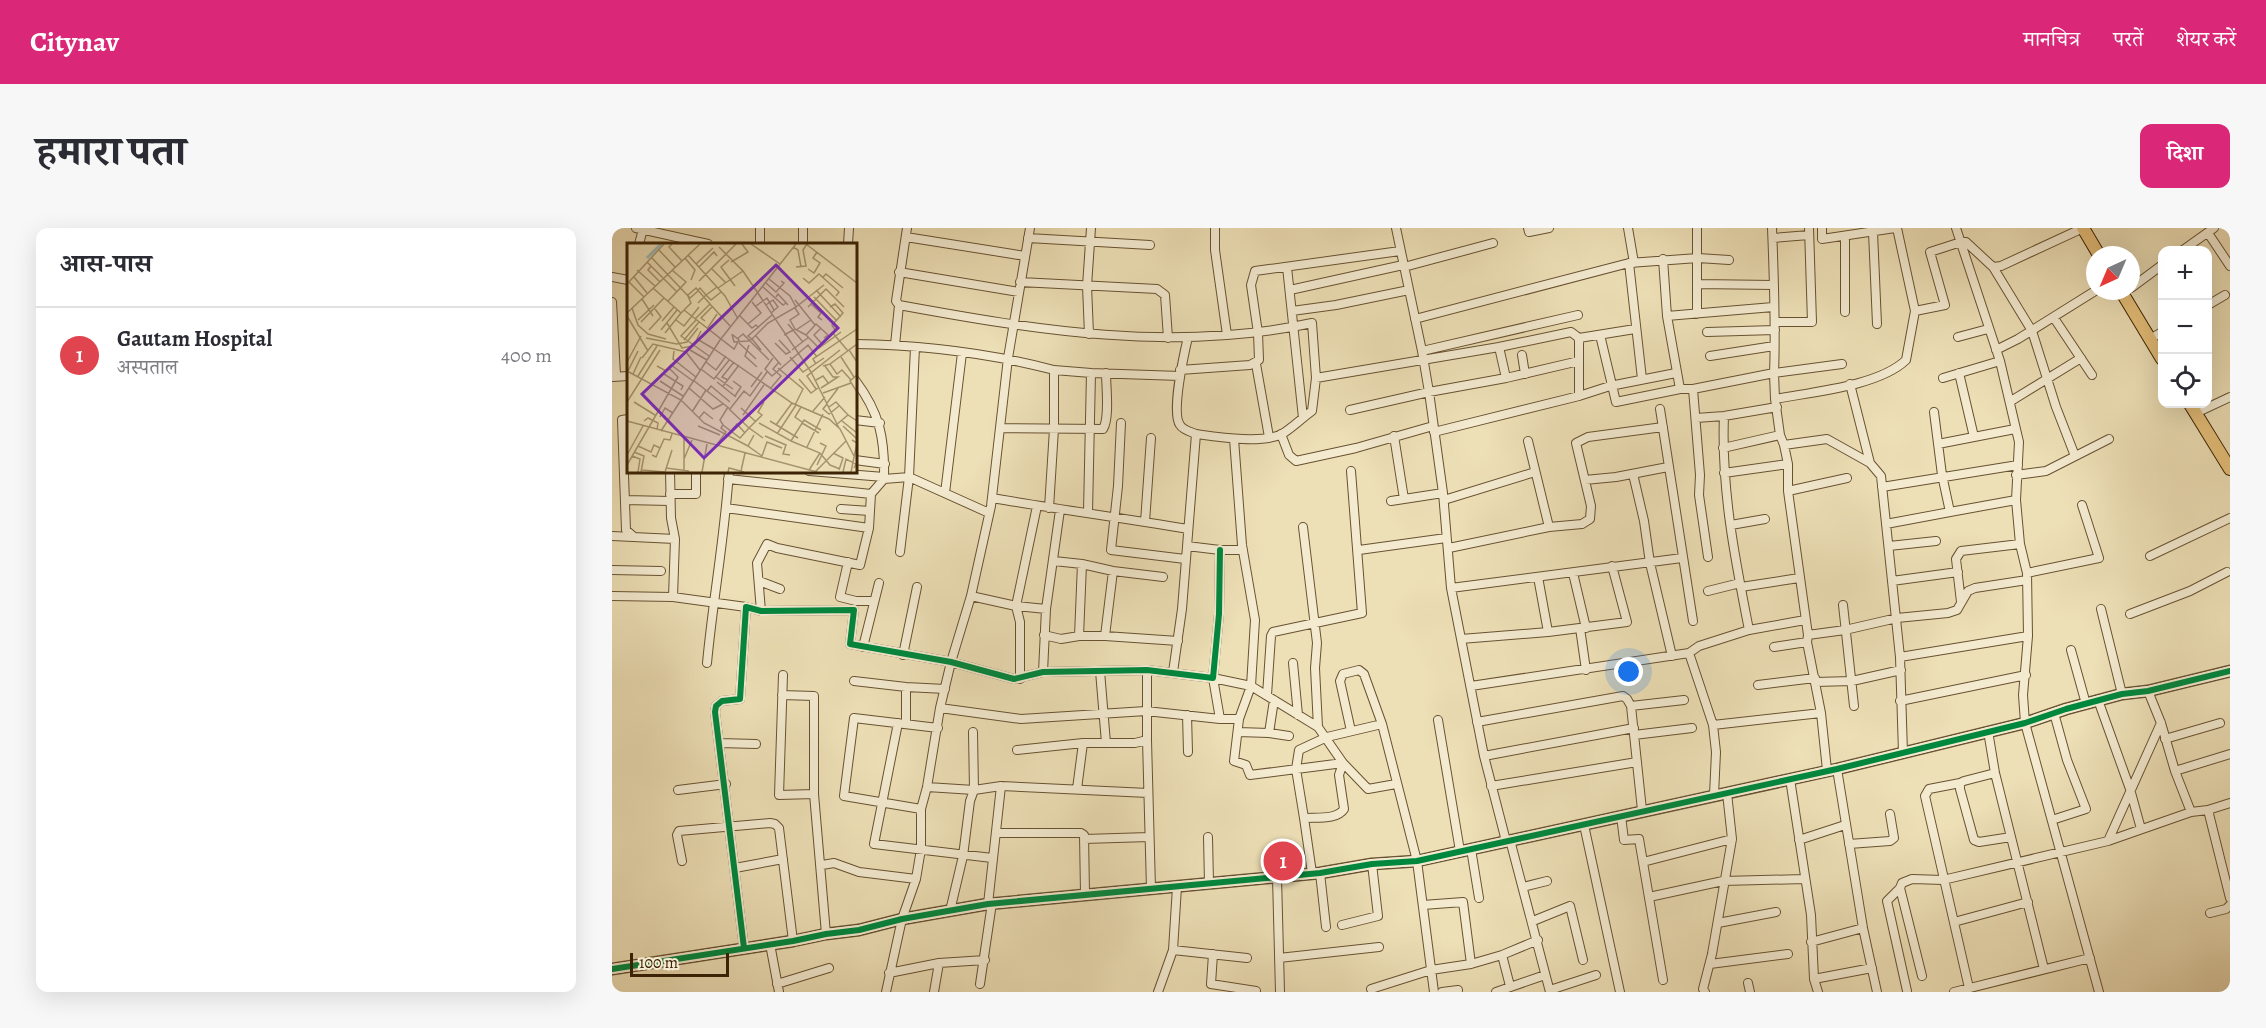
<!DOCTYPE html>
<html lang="hi">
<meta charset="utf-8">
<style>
body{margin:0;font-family:Alegreya,"Noto Serif Devanagari",serif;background:#f7f7f7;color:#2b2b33}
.controls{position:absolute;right:18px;top:18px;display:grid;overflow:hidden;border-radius:12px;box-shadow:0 6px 24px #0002}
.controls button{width:54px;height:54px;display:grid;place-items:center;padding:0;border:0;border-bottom:2px solid #e1e1e2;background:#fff;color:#2b2b33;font:30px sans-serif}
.compass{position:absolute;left:1474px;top:18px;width:54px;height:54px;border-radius:50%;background:#fff;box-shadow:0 6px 24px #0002;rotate:224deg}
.scale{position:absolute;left:18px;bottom:15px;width:99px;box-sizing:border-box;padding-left:6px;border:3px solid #3c2305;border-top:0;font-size:16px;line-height:21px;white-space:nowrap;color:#3c2305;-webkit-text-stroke:4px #f3ead0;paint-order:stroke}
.you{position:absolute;left:1017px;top:444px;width:21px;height:21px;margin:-15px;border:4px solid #fff;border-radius:50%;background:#1a73e8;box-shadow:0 0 0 9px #1a73e833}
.badge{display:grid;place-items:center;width:39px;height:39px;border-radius:50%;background:#db2777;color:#fff;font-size:20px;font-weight:700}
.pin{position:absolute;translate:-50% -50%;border:3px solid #fff;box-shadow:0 2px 6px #0006}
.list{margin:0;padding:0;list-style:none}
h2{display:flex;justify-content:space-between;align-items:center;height:78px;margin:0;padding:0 24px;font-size:26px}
h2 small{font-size:20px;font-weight:400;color:#7c7c81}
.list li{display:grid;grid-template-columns:39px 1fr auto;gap:18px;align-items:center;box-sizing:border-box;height:96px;padding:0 24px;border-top:2px solid #e1e1e2}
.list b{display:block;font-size:22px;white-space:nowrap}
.list p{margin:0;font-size:20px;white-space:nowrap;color:#7c7c81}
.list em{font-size:20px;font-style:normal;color:#7c7c81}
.icon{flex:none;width:33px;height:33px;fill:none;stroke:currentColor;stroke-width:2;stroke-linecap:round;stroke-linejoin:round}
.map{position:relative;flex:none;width:1618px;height:764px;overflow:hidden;border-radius:12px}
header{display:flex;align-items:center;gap:36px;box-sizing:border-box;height:84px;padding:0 30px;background:#db2777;color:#fff}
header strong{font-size:28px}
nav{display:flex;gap:33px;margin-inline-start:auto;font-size:21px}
.intro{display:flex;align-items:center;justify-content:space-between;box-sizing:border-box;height:144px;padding:0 36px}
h1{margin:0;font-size:42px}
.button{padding:15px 27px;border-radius:12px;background:#db2777;color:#fff;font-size:21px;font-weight:700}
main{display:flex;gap:36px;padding:0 36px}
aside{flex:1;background:#fff;border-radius:12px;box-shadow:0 6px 24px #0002}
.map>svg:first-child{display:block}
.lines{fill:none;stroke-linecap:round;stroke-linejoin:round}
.minor-casing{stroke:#685231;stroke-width:10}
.tertiary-casing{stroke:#685231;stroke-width:13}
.primary-casing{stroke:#3c2305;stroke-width:14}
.minor{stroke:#f3ead0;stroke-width:8}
.tertiary{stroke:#f3ead0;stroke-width:10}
.primary{stroke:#e6c07b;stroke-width:12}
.cycleway-casing{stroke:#f3ead0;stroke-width:10}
.cycleway{stroke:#00873e;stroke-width:6}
.inset-river{fill:none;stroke:#9ebab9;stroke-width:3}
.inset-road{fill:none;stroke:#a6946f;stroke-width:1.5}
.view{fill:#7b2cbf;fill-opacity:0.15;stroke:#7b2cbf;stroke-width:3}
.inset-edge{fill:none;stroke:#3c2305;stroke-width:3}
</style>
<header>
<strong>Citynav</strong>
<nav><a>मानचित्र</a><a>परतें</a><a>शेयर करें</a></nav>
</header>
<div class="intro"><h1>हमारा पता</h1><a class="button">दिशा</a></div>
<main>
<aside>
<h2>आस-पास<small></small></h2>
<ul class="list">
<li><span class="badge" style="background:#e0444e">1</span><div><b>Gautam Hospital</b><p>अस्पताल</p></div><em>400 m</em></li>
</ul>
</aside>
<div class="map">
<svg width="1618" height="764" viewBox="0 0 1618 764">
<rect width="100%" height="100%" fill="#eddfb6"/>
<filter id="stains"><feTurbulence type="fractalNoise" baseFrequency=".00333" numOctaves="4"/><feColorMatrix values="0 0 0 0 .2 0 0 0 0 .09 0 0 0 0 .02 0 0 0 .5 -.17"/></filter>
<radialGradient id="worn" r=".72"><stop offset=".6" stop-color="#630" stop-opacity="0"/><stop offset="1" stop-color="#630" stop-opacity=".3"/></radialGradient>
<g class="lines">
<g class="minor-casing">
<path id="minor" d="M24,0L96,16
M295,0L284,73L287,77C423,102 562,125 700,95L704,150L700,183C690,190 680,200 670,206C650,216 606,209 584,206
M603,0V22L615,107
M784,0L810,123L817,164L831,265L839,360L872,528L894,613
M916,0L917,4L937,0
M1016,0L1022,35
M1085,0V86
M1160,0C1162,49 1164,97 1162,145L1230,136
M1210,0V11L1283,0
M1344,0L1388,133L1407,214L1404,272L1408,316L1415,345L1416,408L1411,467L1413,495L1487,764
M1261,4L1265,96
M1596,5L1618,38
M1233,8V84
M294,9L413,28
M416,10L538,17
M1161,10L1197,7
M27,16L31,1
M148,16V0
M191,16V0
M236,16L237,0
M1571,22L1602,0
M1051,31L1055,88L1068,161H1081L1162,145L1163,171L1168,207L1172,217L1176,236V263L1196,407L1195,414L1209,485L1215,542
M1017,35L1030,151
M675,39L691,190
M792,39L881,15
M1381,39L1420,103L1444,179L1463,228
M287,44L407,64
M0,49L16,52
M408,54L545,61L553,67L556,110
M1085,56L1162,57
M1519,60L1550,37
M678,62L791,37
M0,74L4,147
M1596,77L1613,67
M680,83L724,77L797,62
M1303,83L1333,77L1318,24L1349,14H1354L1381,39L1389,38L1471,0
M1055,88L1161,79
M1442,90L1480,147
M803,91L1017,35L1086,30L1117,32
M1163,94H1200L1197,0
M1095,104L1163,102
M477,106L475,58L479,0
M988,107L1004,174L1068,161
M1346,109L1376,101
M967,110L1023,101
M1538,111L1550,104
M243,116C310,117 377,125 442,142
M283,117L287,77
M887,119L894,150L967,133
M1384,122L1406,111L1483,63
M810,123L966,87
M910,127L913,146
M1098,128L1162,118
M644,136L657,209
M568,142L638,137L647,132L646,105L639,57L643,43L788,23
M479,145L568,148
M1347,145L1362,209
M1,149L16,148
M704,150L887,119L959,104L967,110V168L998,158L1064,145
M1331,150L1388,133
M243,152C268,185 273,211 272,251L297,249L377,285
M1238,156L1258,235
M1081,161L1088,247L1087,267L1096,329
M1163,171C1200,164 1267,158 1294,132L1303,83L1285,0
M1399,173L1469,130
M1048,181L1081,393
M738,182L817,164L894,150
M1322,184L1330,247L1338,284L1404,272
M1584,185L1618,169
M1112,188C1109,261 1123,331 1137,402L1193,392
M1084,190L1112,188L1165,179
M16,191L10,192L14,302L21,308
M243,192L268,195
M509,195L506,258L499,322L573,331
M388,200L491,201C498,190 494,159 494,145
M822,204L967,168
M669,206L677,227L684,233L744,220L821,198
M782,208L792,271
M622,211L630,317L643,392L639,458L627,491L622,533L634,537L638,547L731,535L756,561L784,556
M916,213L937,299L970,296L978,291L979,278L964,215L976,209L1051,199
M1326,216L1403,201
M1172,217L1215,211L1258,235L1269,248L1288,429L1291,525
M1111,220L1168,207
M243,232L273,236
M58,243L59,290L63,311L61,369
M197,243L272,249
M1112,245L1176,236
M1021,246L1032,293L1038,335L1060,428
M1404,247L1434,243L1497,211
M116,251L259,266
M973,252L1004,249L1056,239
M1270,259L1406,237
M1176,263L1235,250
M333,265L350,125
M58,266H84V243
M380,270C445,281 510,290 576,301
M13,272L58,273
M832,272L923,244
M779,273L831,265
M114,280L257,300
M437,280L442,201V142L479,145L476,284
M229,281L258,283
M533,294L539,210
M1274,296L1338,284
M1119,297L1153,291
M691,299L705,415L703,440L706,499
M0,308L63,311
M575,318L608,322H631
M1277,318L1324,313
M837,320L937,299
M747,322L834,310
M288,324L297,249L303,119
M1538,328L1618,290
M442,333L470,336L467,408H493L501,343
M236,334L228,369L244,373H262
M470,336L501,343L551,349
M0,342L49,343
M961,345L974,400
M1415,345L1487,330L1470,277
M926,349L936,404
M147,353L168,361
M1280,353L1346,344
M1129,359L1187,350
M839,360L1070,330
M1096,363L1128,355
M0,368L61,369L134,379
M359,368L404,378L425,278
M1349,374L1344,331L1349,323L1408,316
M1231,377L1242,478
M1489,381L1510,466
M149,383L145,335L155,316L165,320L248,337L257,300L259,266L272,251
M1518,386L1578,363L1615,344
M968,400L974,442
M432,407L449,411L467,408
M1196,407L1233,402L1285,390L1336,385L1345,382L1356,363L1363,360L1415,352
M493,408L566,413
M849,411L936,404L1015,394L1000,338
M251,419L267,355
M1162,419L1195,414
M1459,422L1474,476
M1077,425L1087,418L1137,402
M291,427L305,359
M1288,429L1416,408
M95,435C101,371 113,307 117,243
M681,435L686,487
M535,442V512
M488,443L494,515H523L535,512L539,661
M431,444L434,381L448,282
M561,444L570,381L584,206C579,204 571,202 568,197C559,185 572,126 576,109
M171,447L167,567L202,566
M408,451V394L404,378L434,381
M242,453L294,459L333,461
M1203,454L1240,453L1289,442
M1146,457L1203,450
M859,458L1077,425L1101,497L1104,524L1102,567
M294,459V496
M1536,463L1549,495L1563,543L1618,526
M170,467L202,468V566L214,706
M655,467L659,408L661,404L750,385L739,243
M662,472L657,505L677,508
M1486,472L1518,561L1529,601
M1288,473L1414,447
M1019,478L1072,472
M328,480L409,491L534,483L608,491L601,450L639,458L706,499L731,535L727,547L732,581C725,592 705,589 692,590L700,645
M575,487L576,524
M608,491H627
M826,492L848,623
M865,494L1011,468L1015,471L1019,478L1030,582
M286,495L262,616L380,630
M1101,497L1209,485
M739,503L728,453L731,446L747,442L752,446L770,496
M1376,503L1383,545L1432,741
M626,504L657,505
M1022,507L1080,500
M1553,511L1608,495
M107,515L144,516
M405,522L471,515H494
M872,528L1022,500
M1225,541L1251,700L1265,764
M1563,543L1579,584
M1383,545L1352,553L1348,555V561L1362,612L1367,614L1399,609
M1178,551L1199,687L1202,751L1206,764
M1348,555L1317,561L1313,568L1357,760
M879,558L1025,534
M315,559L362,562L389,558
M465,561L471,515
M66,562L114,556
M309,581L232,568L242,490L326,500
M1596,582L1618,670
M1009,588L1012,612L1027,611L1051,752
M692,590L684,541L687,522L715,509L770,496L805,633L822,764
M1440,592L1474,581L1455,532L1442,485
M972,597L1008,764
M385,605H469L472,607L473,665
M596,609L597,655
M472,611L537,609
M898,612L938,764
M1187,612L1233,597
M1496,613L1549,495
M1237,616L1278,613L1282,610L1278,586
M859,621L867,670
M70,633L65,607L67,603L158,595L163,596L167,600L181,713
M1031,634L1120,611
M210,637L222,635L247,644L304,651
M123,640L171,631
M708,645L714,699
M665,649L668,764
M911,659L935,653
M1288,660L1310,748
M1037,669L1111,653L1192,651
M376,676L389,558L536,565
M811,677L851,674L859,736L890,727
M338,683L351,628L358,573L362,562L361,504
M1598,685L1614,681L1618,677
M921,693L958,678L971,732
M1342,694L1416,674
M1106,695L1164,684
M730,697L766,688L760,636
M1199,714L1251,700
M158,716L167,764
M132,720L103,484L104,478L110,473L128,471L134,379L149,383L242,382L238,416L339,434L402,451L431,444L535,442L601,450L607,386L608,322
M561,722L635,730
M601,726L599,756L644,763
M667,730L767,719
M1098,736L1176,726
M277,745L327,735L373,732
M1202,751L1260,740
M1136,755L1138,764
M165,756L217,740
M368,756L380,675
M898,758L890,727L926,712
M759,761L819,742L859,736
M938,762L984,747
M1295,763L1275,673L1288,660L1290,655L1300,651L1331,652L1496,613L1579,584L1596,582L1618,575
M274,764L290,691L304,651L309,621V581L315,559L328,480L339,434L359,368L379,278L396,130L418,0
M322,764L327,735
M546,764L561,722L565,659
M830,764L846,762
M884,764L933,747
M1093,764L1091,761L1100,726L1120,611L1115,565
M1342,764L1478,730"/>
</g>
<g class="tertiary-casing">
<path id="tertiary" d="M0,741L181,713L214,706L247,702L290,691L376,676L708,645L760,636L805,633L1225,541L1413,495L1454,481L1510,466L1536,463L1618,443"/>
</g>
<g class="primary-casing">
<path id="primary" d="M1471,0L1487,27
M1509,63L1550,131
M1578,176L1618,241"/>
</g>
<use href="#minor" class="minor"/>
<use href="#tertiary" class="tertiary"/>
<use href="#primary" class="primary"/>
<g class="cycleway-casing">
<path id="cycleway" d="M132,720L103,484L104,478L110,473L128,471L134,379L149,383L242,382L238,416L339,434L402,451L431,444L535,442L601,450L607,386L608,322
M0,741L181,713L214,706L247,702L290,691L376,676L708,645L760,636L805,633L1225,541L1413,495L1454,481L1510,466L1536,463L1618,443"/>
</g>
<use href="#cycleway" class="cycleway"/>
</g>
<g transform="translate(15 15)">
<rect width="230" height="230" fill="#eddfb6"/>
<path class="inset-river" d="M20,15L34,1"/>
<path class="inset-road" d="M45,1L42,4L55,18M124,1L153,21M179,1L230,40M92,4L116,28L184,129L212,185M166,4L171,7L174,24M31,6L48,24M61,12L98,53L111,76M24,14L63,55L71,48M58,15L68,27L64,37M102,17L94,24L108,43M20,19L50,49M104,19L121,9L115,1M69,21L86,5M24,23L21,27L33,39M72,24L87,9L90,13M169,24L179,23L176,7L180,1M85,26L99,40M181,26L187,30L193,20L186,15L190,9M10,27L28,43M7,34L20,50M196,34L199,31L216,45M176,35L182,40L192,31L212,49L209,53M72,38L109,1M2,39L17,54M139,40L149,49L157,40L154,38M0,41L37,1M136,44L156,62L159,60M26,45L54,70L64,60L60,51M91,45L116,28M71,47L73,45L79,52L90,44M189,47L214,74M61,52L69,45L83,61L68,76M149,54L151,51L161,62M187,54L210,78M15,56L26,73M168,57L188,82M41,58L59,39L45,27M71,60L79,52L84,57L94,49M83,61L104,84M184,61L194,70L191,74L195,77M139,62L146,57L151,64L144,70M129,63L140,55L147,67M169,64L197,42M181,64L199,46L217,64M203,64L208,61L216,70L205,82L208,87M5,65L11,82L21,91L39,96M168,65L172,71L163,77L168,86M57,67L107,106L112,97L106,92M0,70L73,1M0,73L21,108M113,73L125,85L129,82L132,85M11,77L27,62M49,77L57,83L72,64M69,77L54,93L82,113M35,78L47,64M78,78L74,75L85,64M14,79L37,55M40,80L55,105L66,103M121,81L134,70L125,59M161,81L176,99M194,85L187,92L196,102M80,86L90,71M22,87L34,74L28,66M34,87L50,67M169,87L184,77M74,88L70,96L87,106M205,89L221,108M38,90L54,70M105,91L107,99L121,98L125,96L121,93L145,72M157,92L168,86L179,92L189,81L201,92L197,95M179,92L192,105L214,89M129,93L154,122M19,95L50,101L60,99L71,85M110,96L116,91L142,117M57,97L72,79M112,100L129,116M148,100L159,111L163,109L152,97M230,101L222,107L230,119M122,102L118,113L130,124M87,106L165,160L202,176L213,186L227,213M63,107L80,117M134,107L125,96L141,80L169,64L163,53L142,36M165,107L182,94M47,108L46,116L69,134M163,114L176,129L197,115M214,114L227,134M15,115L26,101L59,109L73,127M146,115L138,126L145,133L181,102L190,114M0,119L14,93M79,119L89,127L99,113M189,121L186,116L230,86M203,121L222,107M30,123L39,128L44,122L66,138M196,123L203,121L210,131L215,127L224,137M151,125L176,146L168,162M74,126L87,136L103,116M0,128L54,157L77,180L121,203M1,128L11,108M6,131L14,114M37,131L56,143L54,147M230,132L223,138L230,149M11,133L30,103M89,134L106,146M172,136L184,150L191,145M66,137L103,166L117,148L123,153L140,129M101,137L95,134L107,119M189,137L196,133L202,141M33,138L56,153M106,138L114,144L108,153M90,139L109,154M96,143L112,122M124,144L135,129M62,145L86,166L96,161M194,145L211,134H206L198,123M143,146L154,133L146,126L152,119M189,146L180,133L213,107M80,148L84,143L103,159M196,150L224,140M0,159L33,107M7,159L28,172M200,160L212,144M200,161L196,166L202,171L212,163M101,164L93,177L96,182L113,195L122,185L136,195M174,164L168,174L175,179M202,164L209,159L221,172M114,165L129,179M102,166L122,185L135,172L131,169L137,159M186,168L198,154M65,169L79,147M116,172L137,142M33,174L38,165L46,170M72,175L77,169L86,176M0,178L190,229M17,178L21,175L31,180L30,187M143,178L171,195M215,178L230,190M132,180L164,198L177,177L194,187M175,180L192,190M149,182L165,160M209,182L221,172L230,178M71,183L93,192M216,183L230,196M34,188L93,97L169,1M104,188L110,181L118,190M150,191L169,162M127,192L121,203L135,213M138,193L159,202L156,211L163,212M57,194V228M164,198L193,210L203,222L213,226M11,203L24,209L27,202L33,205M89,203L99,189L94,185L96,182M180,204L196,171M7,209L17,213L14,229M206,210L216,215L212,227M0,212L16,183M25,212L29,214L37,196L43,197L45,191M5,213L13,216L11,229M135,213L140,199L155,205M57,216L65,197M0,222L51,134L42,125M190,222L199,203L193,200M39,225L62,228M15,227L37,229M182,227L193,210M114,228L118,210M38,229L45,207M75,229L80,201M101,229L102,225L117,229M188,229L219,198M216,229L219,216L229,221L227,225M224,229L230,200L225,197"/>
<path class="view" d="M149,22L211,85L77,215L15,151Z"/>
<rect width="230" height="230" class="inset-edge"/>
</g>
<rect width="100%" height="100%" filter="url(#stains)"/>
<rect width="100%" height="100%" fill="url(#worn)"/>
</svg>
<div class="controls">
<button>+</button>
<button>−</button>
<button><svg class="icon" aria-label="locate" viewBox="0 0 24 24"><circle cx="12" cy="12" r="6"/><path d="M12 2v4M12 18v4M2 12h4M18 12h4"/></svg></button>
</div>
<svg class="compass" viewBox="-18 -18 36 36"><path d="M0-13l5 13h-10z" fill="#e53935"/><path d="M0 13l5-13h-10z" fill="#7c7c81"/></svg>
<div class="scale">100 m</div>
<div class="you"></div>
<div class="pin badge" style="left:671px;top:633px;background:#e0444e">1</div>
</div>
</main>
